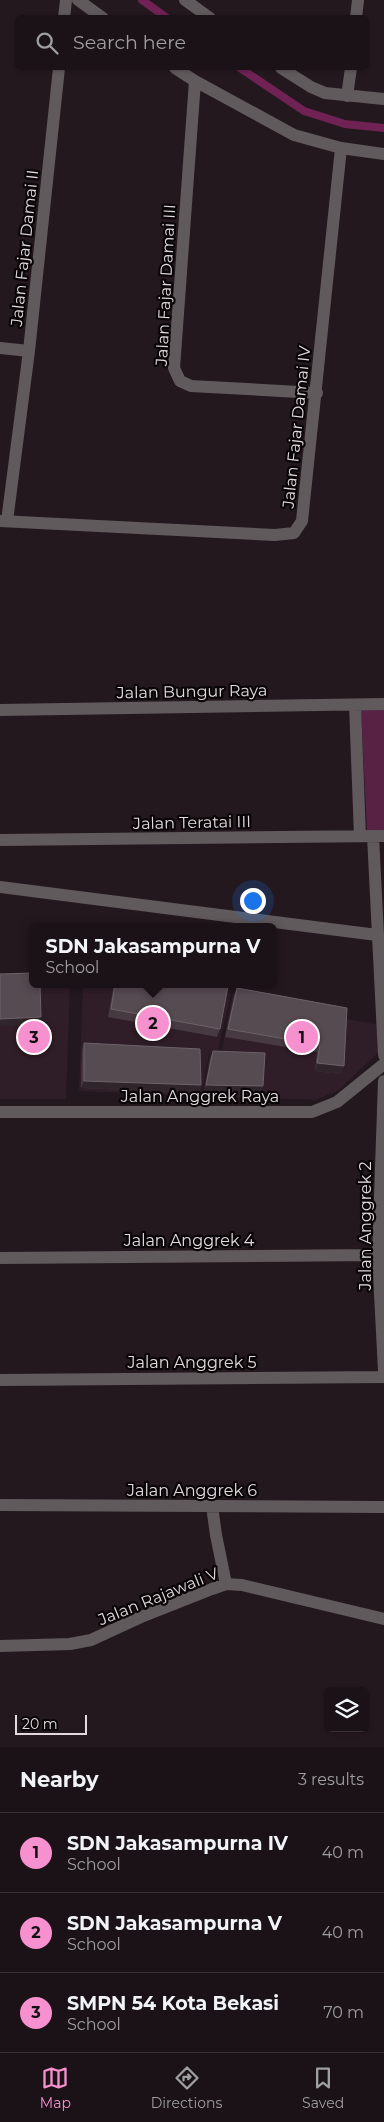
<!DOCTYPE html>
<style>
body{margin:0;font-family:Montserrat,sans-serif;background:#272023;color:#f1f3f6}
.controls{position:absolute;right:15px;bottom:15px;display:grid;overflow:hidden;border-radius:8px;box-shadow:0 1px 4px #0004}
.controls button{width:45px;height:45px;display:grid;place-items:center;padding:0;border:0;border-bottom:1px solid #383235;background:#1a1216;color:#f1f3f6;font:25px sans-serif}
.scale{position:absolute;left:15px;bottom:12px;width:72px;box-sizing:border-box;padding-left:5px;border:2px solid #e2dade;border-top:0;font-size:14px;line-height:18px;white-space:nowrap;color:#e2dade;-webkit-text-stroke:4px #090507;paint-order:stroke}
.you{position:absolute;left:252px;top:900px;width:18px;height:18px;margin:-12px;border:4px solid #fff;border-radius:50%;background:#1a73e8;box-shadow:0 0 0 8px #1a73e833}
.badge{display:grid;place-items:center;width:32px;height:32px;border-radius:50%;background:#f790ce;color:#111;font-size:16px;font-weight:700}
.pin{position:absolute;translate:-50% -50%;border:2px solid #fff;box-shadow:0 1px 5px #0006}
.popup{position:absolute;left:29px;top:923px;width:248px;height:65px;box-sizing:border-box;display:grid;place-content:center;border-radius:8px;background:#1a1216;filter:drop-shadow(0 1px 4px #0005);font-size:16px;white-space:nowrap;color:#9f9ea1}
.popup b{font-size:19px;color:#f1f3f6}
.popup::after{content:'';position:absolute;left:50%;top:100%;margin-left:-10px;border:10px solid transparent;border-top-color:#1a1216}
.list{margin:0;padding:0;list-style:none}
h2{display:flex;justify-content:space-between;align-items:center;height:65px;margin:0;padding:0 20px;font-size:21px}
h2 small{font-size:16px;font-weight:400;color:#9f9ea1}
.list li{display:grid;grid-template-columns:32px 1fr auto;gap:15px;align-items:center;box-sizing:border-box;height:80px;padding:0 20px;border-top:1px solid #383235}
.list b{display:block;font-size:19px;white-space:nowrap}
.list p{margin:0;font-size:16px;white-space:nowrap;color:#9f9ea1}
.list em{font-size:16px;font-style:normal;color:#9f9ea1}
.icon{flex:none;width:28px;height:28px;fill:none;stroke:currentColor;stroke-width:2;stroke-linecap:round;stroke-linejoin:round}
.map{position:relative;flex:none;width:384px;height:1747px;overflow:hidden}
.search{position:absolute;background:#1a1216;box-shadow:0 1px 4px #0004;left:15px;right:15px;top:15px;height:55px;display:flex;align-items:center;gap:12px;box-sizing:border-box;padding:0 18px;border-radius:8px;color:#9f9ea1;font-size:19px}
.sheet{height:305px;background:#1a1216}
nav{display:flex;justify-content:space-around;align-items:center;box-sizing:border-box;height:70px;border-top:1px solid #383235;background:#1a1216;font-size:14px;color:#9f9ea1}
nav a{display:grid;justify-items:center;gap:2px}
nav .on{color:#f790ce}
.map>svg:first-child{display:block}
.built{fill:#2f1d27}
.green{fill:#582244}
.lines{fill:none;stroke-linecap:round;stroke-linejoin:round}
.stream{stroke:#702255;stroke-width:8}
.minor{stroke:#615a5d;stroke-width:12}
.wall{fill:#473a41}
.shaded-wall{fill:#31252c}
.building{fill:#574b52;stroke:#6d6268}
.labels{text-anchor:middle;stroke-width:4.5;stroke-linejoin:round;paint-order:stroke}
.street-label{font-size:16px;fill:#e2dade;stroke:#090507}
</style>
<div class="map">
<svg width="384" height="1747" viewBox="0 0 384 1747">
<rect width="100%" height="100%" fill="#23181e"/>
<path class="built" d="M0,975L33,984H70L66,1099H0Z
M83,984H184L231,993L217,1054L209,1053L201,1096L79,1091Z
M233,993L346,1014L347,1019L379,1025L382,1049L339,1090L316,1100L202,1096L210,1054L221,1055Z"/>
<path class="green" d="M361,710H384V830L367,831Z"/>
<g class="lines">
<path class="stream" d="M142,0L167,18
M240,68L304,111L345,124L384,128"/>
<path class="minor" d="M78,0L103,18
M185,0L210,18
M64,18L66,0
M356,18L358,0
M175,68L195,81L294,135L341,148L384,154
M281,68L311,87L325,93L384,99
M195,81L174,368L180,381L191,386L317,393
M347,96L351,68
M0,348L29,351
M0,521L275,535L294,533L302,521L341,148
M7,521L29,351L59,68
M355,705L360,836
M0,710L384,704
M373,836L384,1055
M0,840L384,836
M0,887L377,935
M384,1081L378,1255L384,1371
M0,1112H312L337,1102L384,1064
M0,1258L378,1255
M0,1380L384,1377
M0,1505L384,1507
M212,1506L216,1535L226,1584
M0,1646L70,1644L91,1640L141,1617L212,1589L226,1584L242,1585L384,1619"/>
</g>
<path class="wall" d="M114,984H216L220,1029L217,1037L108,1017Z
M237,988L347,1008L341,1074L315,1071L317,1052L225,1037L234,996Z
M84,1043L201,1085L198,1093L81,1088L82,1050Z
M213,1051L261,1094L204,1093L210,1059Z"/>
<path class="shaded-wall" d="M41,1017L38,1025L0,1026V1019Z
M317,1063L344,1066L341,1074L315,1071Z
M84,1081L201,1085L198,1093L81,1088Z
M206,1085L263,1086L261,1094L204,1093Z"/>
<path class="building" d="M33,973V984H40L41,1017L0,1019V974Z
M115,984H216L228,986L220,1029L111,1009Z
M237,988L347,1008L344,1066L317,1063L320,1045L228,1029Z
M84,1043L200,1049L201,1085L84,1081Z
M213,1051L265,1053L263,1086L206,1085Z"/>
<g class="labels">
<g class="street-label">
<text transform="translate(24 248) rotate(-84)" y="6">Jalan Fajar Damai II</text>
<text transform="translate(165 285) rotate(-87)" y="6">Jalan Fajar Damai III</text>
<text transform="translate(296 427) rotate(-84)" y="6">Jalan Fajar Damai IV</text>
<text transform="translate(192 691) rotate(-1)" y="6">Jalan Bungur Raya</text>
<text transform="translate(192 822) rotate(-1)" y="6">Jalan Teratai III</text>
<text x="200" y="1102">Jalan Anggrek Raya</text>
<text transform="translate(365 1226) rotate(-90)" y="6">Jalan Anggrek 2</text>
<text x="189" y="1246">Jalan Anggrek 4</text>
<text x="192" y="1368">Jalan Anggrek 5</text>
<text x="192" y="1496">Jalan Anggrek 6</text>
<text transform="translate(158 1596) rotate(-22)" y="6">Jalan Rajawali V</text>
</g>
</g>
</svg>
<div class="controls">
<button><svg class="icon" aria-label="layers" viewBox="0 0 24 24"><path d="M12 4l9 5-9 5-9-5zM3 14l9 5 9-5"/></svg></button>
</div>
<div class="scale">20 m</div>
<div class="you"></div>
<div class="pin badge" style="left:302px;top:1037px">1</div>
<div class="pin badge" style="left:153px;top:1023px">2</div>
<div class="popup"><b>SDN Jakasampurna V</b>School</div>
<div class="pin badge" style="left:34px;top:1037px">3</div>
<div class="search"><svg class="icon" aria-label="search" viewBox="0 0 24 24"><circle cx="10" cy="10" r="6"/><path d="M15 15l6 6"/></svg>Search here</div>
</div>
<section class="sheet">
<h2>Nearby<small>3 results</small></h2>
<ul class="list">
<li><span class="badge">1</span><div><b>SDN Jakasampurna IV</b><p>School</p></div><em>40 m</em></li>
<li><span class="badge">2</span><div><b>SDN Jakasampurna V</b><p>School</p></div><em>40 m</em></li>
<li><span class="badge">3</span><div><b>SMPN 54 Kota Bekasi</b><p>School</p></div><em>70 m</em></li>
</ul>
</section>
<nav>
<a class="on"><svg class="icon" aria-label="map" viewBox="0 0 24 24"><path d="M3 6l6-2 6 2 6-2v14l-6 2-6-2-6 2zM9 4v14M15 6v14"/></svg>Map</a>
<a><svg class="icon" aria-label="directions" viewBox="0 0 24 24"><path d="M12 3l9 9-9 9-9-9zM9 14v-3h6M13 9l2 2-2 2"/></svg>Directions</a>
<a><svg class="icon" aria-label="saved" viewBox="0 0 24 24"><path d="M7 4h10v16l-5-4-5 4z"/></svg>Saved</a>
</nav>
